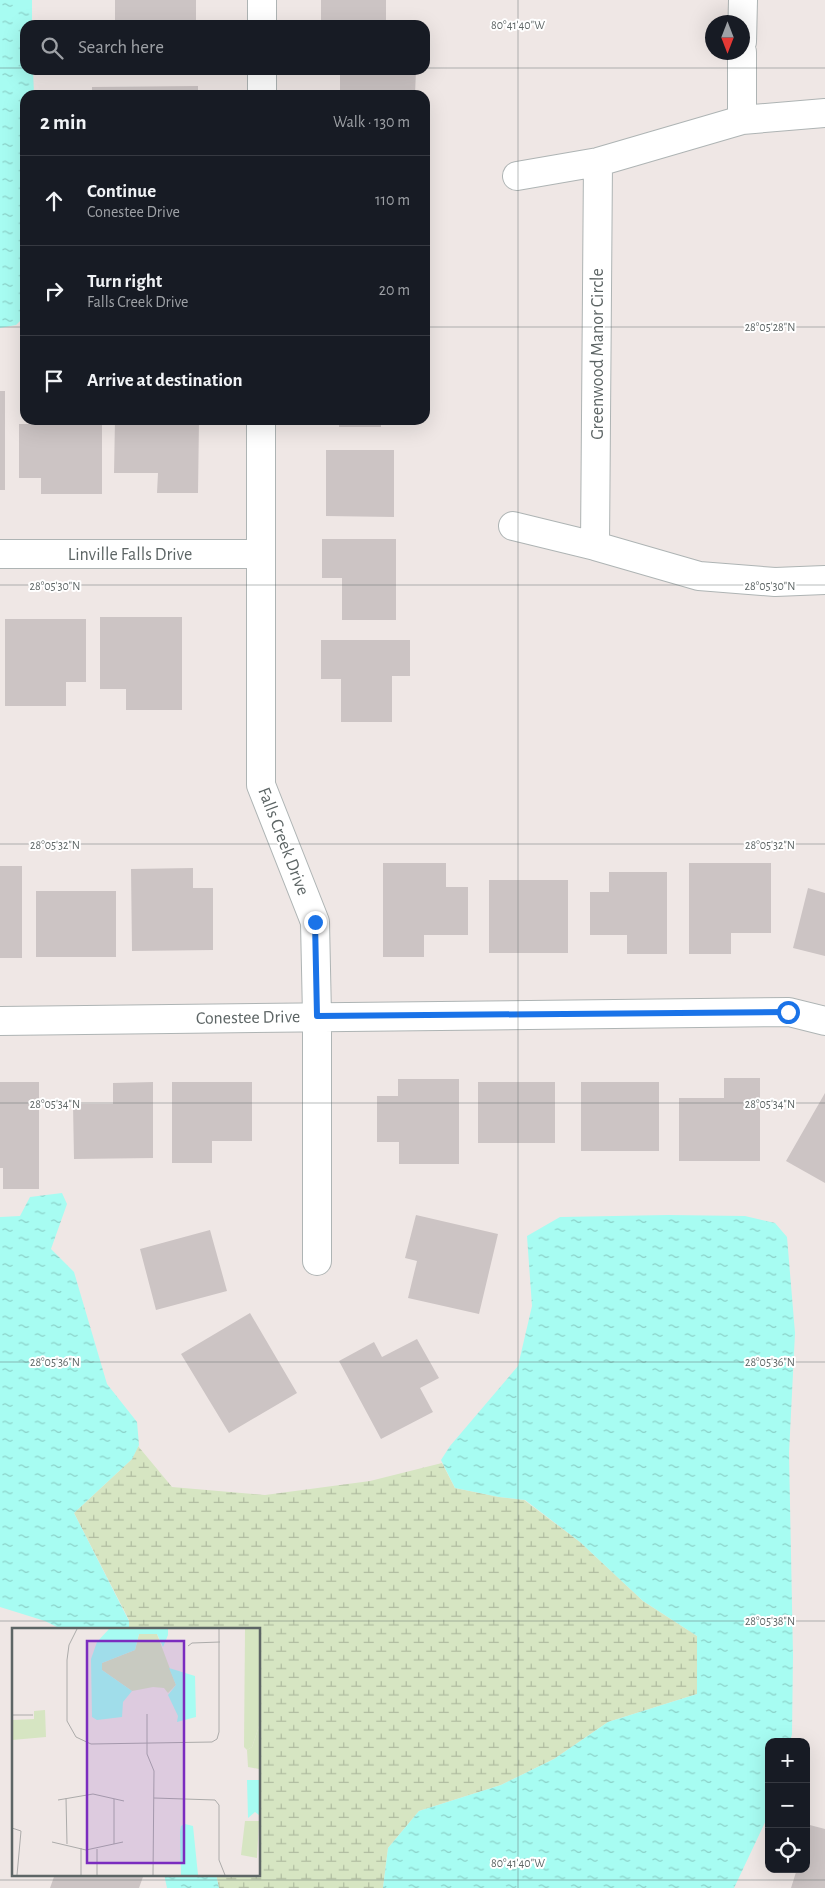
<!DOCTYPE html>
<meta charset="utf-8">
<style>
body{margin:0;font-family:"Alegreya Sans",sans-serif;background:#20242c;color:#f1f3f6}
.controls{position:absolute;right:15px;bottom:15px;display:grid;overflow:hidden;border-radius:10px;box-shadow:0 5px 20px #0002}
.controls button{width:45px;height:45px;display:grid;place-items:center;padding:0;border:0;border-bottom:1px solid #363941;background:#171b24;color:#f1f3f6;font:25px sans-serif}
.compass{position:absolute;left:705px;top:15px;width:45px;height:45px;border-radius:50%;background:#171b24;box-shadow:0 5px 20px #0002;rotate:180deg}
.stop{position:absolute;width:15px;height:15px;margin:-11px;border:4px solid #1a73e8;border-radius:50%;background:#fff}
.stop.end{background:#1a73e8;border-color:#fff;box-shadow:0 1px 5px #0008}
.list{margin:0;padding:0;list-style:none}
h2{display:flex;justify-content:space-between;align-items:center;height:65px;margin:0;padding:0 20px;font-size:21px}
h2 small{font-size:16px;font-weight:400;color:#9ea1a6}
.list li{display:grid;grid-template-columns:32px 1fr auto;gap:15px;align-items:center;box-sizing:border-box;height:90px;padding:0 20px;border-top:1px solid #363941}
.list b{display:block;font-size:19px;white-space:nowrap}
.list p{margin:0;font-size:16px;white-space:nowrap;color:#9ea1a6}
.list em{font-size:16px;font-style:normal;color:#9ea1a6}
.icon{flex:none;width:28px;height:28px;fill:none;stroke:currentColor;stroke-width:2;stroke-linecap:round;stroke-linejoin:round}
.map{position:relative;flex:none;width:825px;height:1888px;overflow:hidden}
.search{position:absolute;background:#171b24;box-shadow:0 5px 20px #0002;left:20px;top:20px;width:410px;height:55px;display:flex;align-items:center;gap:12px;box-sizing:border-box;padding:0 18px;border-radius:15px;color:#9ea1a6;font-size:19px}
.panel{position:absolute;background:#171b24;box-shadow:0 5px 20px #0002;left:20px;top:90px;width:410px;height:335px;border-radius:15px}
.map>svg:first-child{display:block}
.wetland{fill:url(#wetland-marsh)}
.water{fill:url(#water-ripples)}
.building{fill:#ccc4c4}
.lines{fill:none;stroke-linecap:round;stroke-linejoin:round}
.minor-casing{stroke:#aeb4b4;stroke-width:30}
.minor{stroke:#fff;stroke-width:28}
.route{stroke:#1a73e8;stroke-width:6}
.ticks{fill:none;stroke:#5d6565;stroke-width:1;stroke-opacity:0.45}
.labels{text-anchor:middle;stroke-width:4;stroke-linejoin:round;paint-order:stroke}
.street-label{font-size:18px;fill:#5d6565;stroke:#fff}
.inset-road{fill:none;stroke:#acabaa;stroke-width:1}
.view{fill:#7b2cbf;fill-opacity:0.15;stroke:#7b2cbf;stroke-width:2.5}
.inset-edge{fill:none;stroke:#5d6565;stroke-width:2.5}
.ticks-label{font-size:12px;text-anchor:middle;fill:#5d6565;stroke:#fff;stroke-width:4;stroke-linejoin:round;paint-order:stroke}
</style>
<div class="map">
<svg width="825" height="1888" viewBox="0 0 825 1888">
<defs>
<pattern id="wetland-marsh" width="20" height="14" patternUnits="userSpaceOnUse" patternTransform="scale(1.25)"><rect width="20" height="14" fill="#d6e5c2"/><path d="M1 5h8M5 5V1M11 12h8M15 12V8" fill="none" stroke="#b1bda1"/></pattern>
<pattern id="water-ripples" width="26" height="14" patternUnits="userSpaceOnUse" patternTransform="scale(1.25)"><rect width="26" height="14" fill="#a7fcf2"/><path d="M2 4q2-2 4 0t4 0M15 11q2-2 4 0t4 0" fill="none" stroke="#8bd0c8"/></pattern>
</defs>
<rect width="100%" height="100%" fill="#efe7e5"/>
<path class="wetland" d="M138,1446L172,1487L265,1495L370,1481L442,1463L455,1488L499,1497L524,1500L580,1542L643,1601L697,1636V1694L608,1722L554,1759L501,1785L419,1811L388,1848L383,1888H219L216,1874H259V1629H129V1620L74,1513L132,1459Z"/>
<path class="water" d="M0,0H32V25H25V70H33L34,95H25V316L16,325L0,328Z
M62,1193L67,1204L51,1249L74,1272L107,1384L137,1422L139,1445L132,1459L74,1513L129,1621V1629H61L45,1621L0,1607V1217L20,1216L30,1197Z
M668,1215L745,1216L775,1223L787,1237L795,1333L789,1453L793,1655L792,1734L790,1742H769V1814L734,1888H383L388,1848L419,1811L501,1785L554,1759L608,1722L697,1694V1636L643,1601L580,1542L525,1500L499,1497L455,1488L441,1460L450,1446L518,1366L532,1306L527,1236L560,1217Z
M164,1874H216L219,1888H167Z"/>
<path class="building" d="M115,0H196V25H115Z
M321,0H386V25H321Z
M134,70H196V74H134Z
M340,70H416L415,95H340Z
M198,86V95H92V87Z
M0,391H5V490H0Z
M38,420H102V494H41V478H19V424H38Z
M115,420H199L198,493H157L158,473H114Z
M339,420H381V427H339Z
M326,450H394V517L326,516Z
M322,539H396V620H342V578H322Z
M100,617H182V710H126V689H100Z
M5,619H86V682H66V706H5Z
M321,640H410V676H392V722H341V679H321Z
M383,863H446V887H468V935H424V957H383Z
M689,863H771V933H731V954H689Z
M0,866H22V958H0Z
M193,868V888H213V950L132,951L131,869Z
M609,872H667V954H627V935H590V892H609Z
M489,880H568V953H489Z
M808,888L825,893V956L793,948Z
M36,891H116V957H36Z
M724,1078H760V1161H679V1098H724Z
M398,1079H459V1164H399V1142H377V1096H398Z
M0,1082H39V1189H3V1168H0Z
M153,1082V1158L74,1159L73,1104H113V1083Z
M172,1082H252V1141H212V1163H172Z
M478,1082H555V1143H478Z
M581,1082H659V1151H581Z
M825,1093V1183L786,1161Z
M416,1215L498,1234L479,1314L408,1298L417,1261L405,1258Z
M210,1230L227,1291L156,1310L140,1249Z
M250,1313L297,1393L229,1433L181,1354Z
M417,1339L439,1378L420,1388L433,1412L381,1439L339,1361L374,1342L382,1357Z
M806,1824L825,1829V1888H791L797,1869H806Z
M55,1874H144L139,1888H50Z"/>
<g class="lines">
<g class="minor-casing">
<path id="minor" d="M262,25V0
M742,42L743,0
M262,95V70
M742,120V52
M517,176L598,162L742,120L825,113
M261,420V785L315,922L317,1016V1261
M513,526L595,546L699,576L775,582L825,580
M595,546L598,162
M0,554H260
M0,1021L789,1012L825,1021"/>
</g>
<use href="#minor" class="minor"/>
</g>
<g class="lines">
<path class="route" d="M315,922L317,1016L788,1012"/>
</g>
<path class="ticks" d="M518,0V1888M0,68H25M425,68H825M0,327H25M425,327H825M0,585H825M0,844H825M0,1103H825M0,1362H825M0,1621H825M0,1880H825"/>
<g class="labels">
<g class="street-label">
<text transform="translate(597 354) rotate(-90)" y="6">Greenwood Manor Circle</text>
<text x="130" y="560">Linville Falls Drive</text>
<text transform="translate(284 841) rotate(69)" y="6">Falls Creek Drive</text>
<text transform="translate(248 1017) rotate(-1)" y="6">Conestee Drive</text>
</g>
</g>
<g transform="translate(12 1628)">
<rect width="248" height="248" fill="#efe7e5"/>
<path d="M233,1H247V98L240,119L235,122L232,119Z" fill="#d6e5c2"/>
<path d="M33,82L34,109L0,112V92L22,91V83ZM247,98V141L236,139L235,122L240,119Z" fill="#d6e5c2"/>
<path d="M127,6H145L164,57L156,65L152,60L141,59L120,63L90,42V35L123,22ZM233,193H247L245,230L229,227Z" fill="#d6e5c2"/>
<path d="M97,1H156V7L151,19L145,6H127L123,22L90,35V42L120,63L111,74L110,89L85,92L80,89L79,31L85,14ZM157,40L183,48L184,89L165,94L166,88L156,67L164,57ZM235,152H248L247,187L243,184L236,190ZM173,196L181,198L186,247H169L168,204L169,198Z" fill="#a7fcf2"/>
<path class="inset-road" d="M65,1L57,17L55,32V93L64,109L79,116L200,114L205,111L207,104V1M176,18L180,15L208,14M135,86V126L142,143L141,247M0,87H21M54,170L55,216M142,170L203,172L207,177V232L213,247M46,172L81,166L112,173M0,200L9,203L5,247M40,214L74,222L111,214M102,216V171M69,220V247M85,247V221"/>
<path class="view" d="M75,13H172V235H75Z"/>
<rect width="248" height="248" class="inset-edge"/>
</g>
<g class="ticks-label">
<text x="518" y="29">80°41'40"W</text>
<text x="770" y="331">28°05'28"N</text>
<text x="770" y="590">28°05'30"N</text>
<text x="55" y="590">28°05'30"N</text>
<text x="55" y="849">28°05'32"N</text>
<text x="770" y="849">28°05'32"N</text>
<text x="55" y="1108">28°05'34"N</text>
<text x="770" y="1108">28°05'34"N</text>
<text x="55" y="1366">28°05'36"N</text>
<text x="770" y="1366">28°05'36"N</text>
<text x="770" y="1625">28°05'38"N</text>
<text x="518" y="1867">80°41'40"W</text>
</g>
</svg>
<div class="controls">
<button>+</button>
<button>−</button>
<button><svg class="icon" aria-label="locate" viewBox="0 0 24 24"><circle cx="12" cy="12" r="6"/><path d="M12 2v4M12 18v4M2 12h4M18 12h4"/></svg></button>
</div>
<svg class="compass" viewBox="-18 -18 36 36"><path d="M0-13l5 13h-10z" fill="#e53935"/><path d="M0 13l5-13h-10z" fill="#9ea1a6"/></svg>
<div class="stop" style="left:788px;top:1012px"></div>
<div class="stop end" style="left:315px;top:922px"></div>
<div class="search"><svg class="icon" aria-label="search" viewBox="0 0 24 24"><circle cx="10" cy="10" r="6"/><path d="M15 15l6 6"/></svg>Search here</div>
<section class="panel">
<h2>2 min<small>Walk · 130 m</small></h2>
<ul class="list">
<li><svg class="icon" aria-label="ahead" viewBox="0 0 24 24"><path d="M12 20V5M6 11l6-6 6 6"/></svg><div><b>Continue</b><p>Conestee Drive</p></div><em>110 m</em></li>
<li><svg class="icon" aria-label="right" viewBox="0 0 24 24"><path d="M7 20v-9h11M14 6l5 5-5 5"/></svg><div><b>Turn right</b><p>Falls Creek Drive</p></div><em>20 m</em></li>
<li><svg class="icon" aria-label="arrive" viewBox="0 0 24 24"><path d="M6 21V4h12l-3 4 3 4H6"/></svg><div><b>Arrive at destination</b></div></li>
</ul>
</section>
</div>
